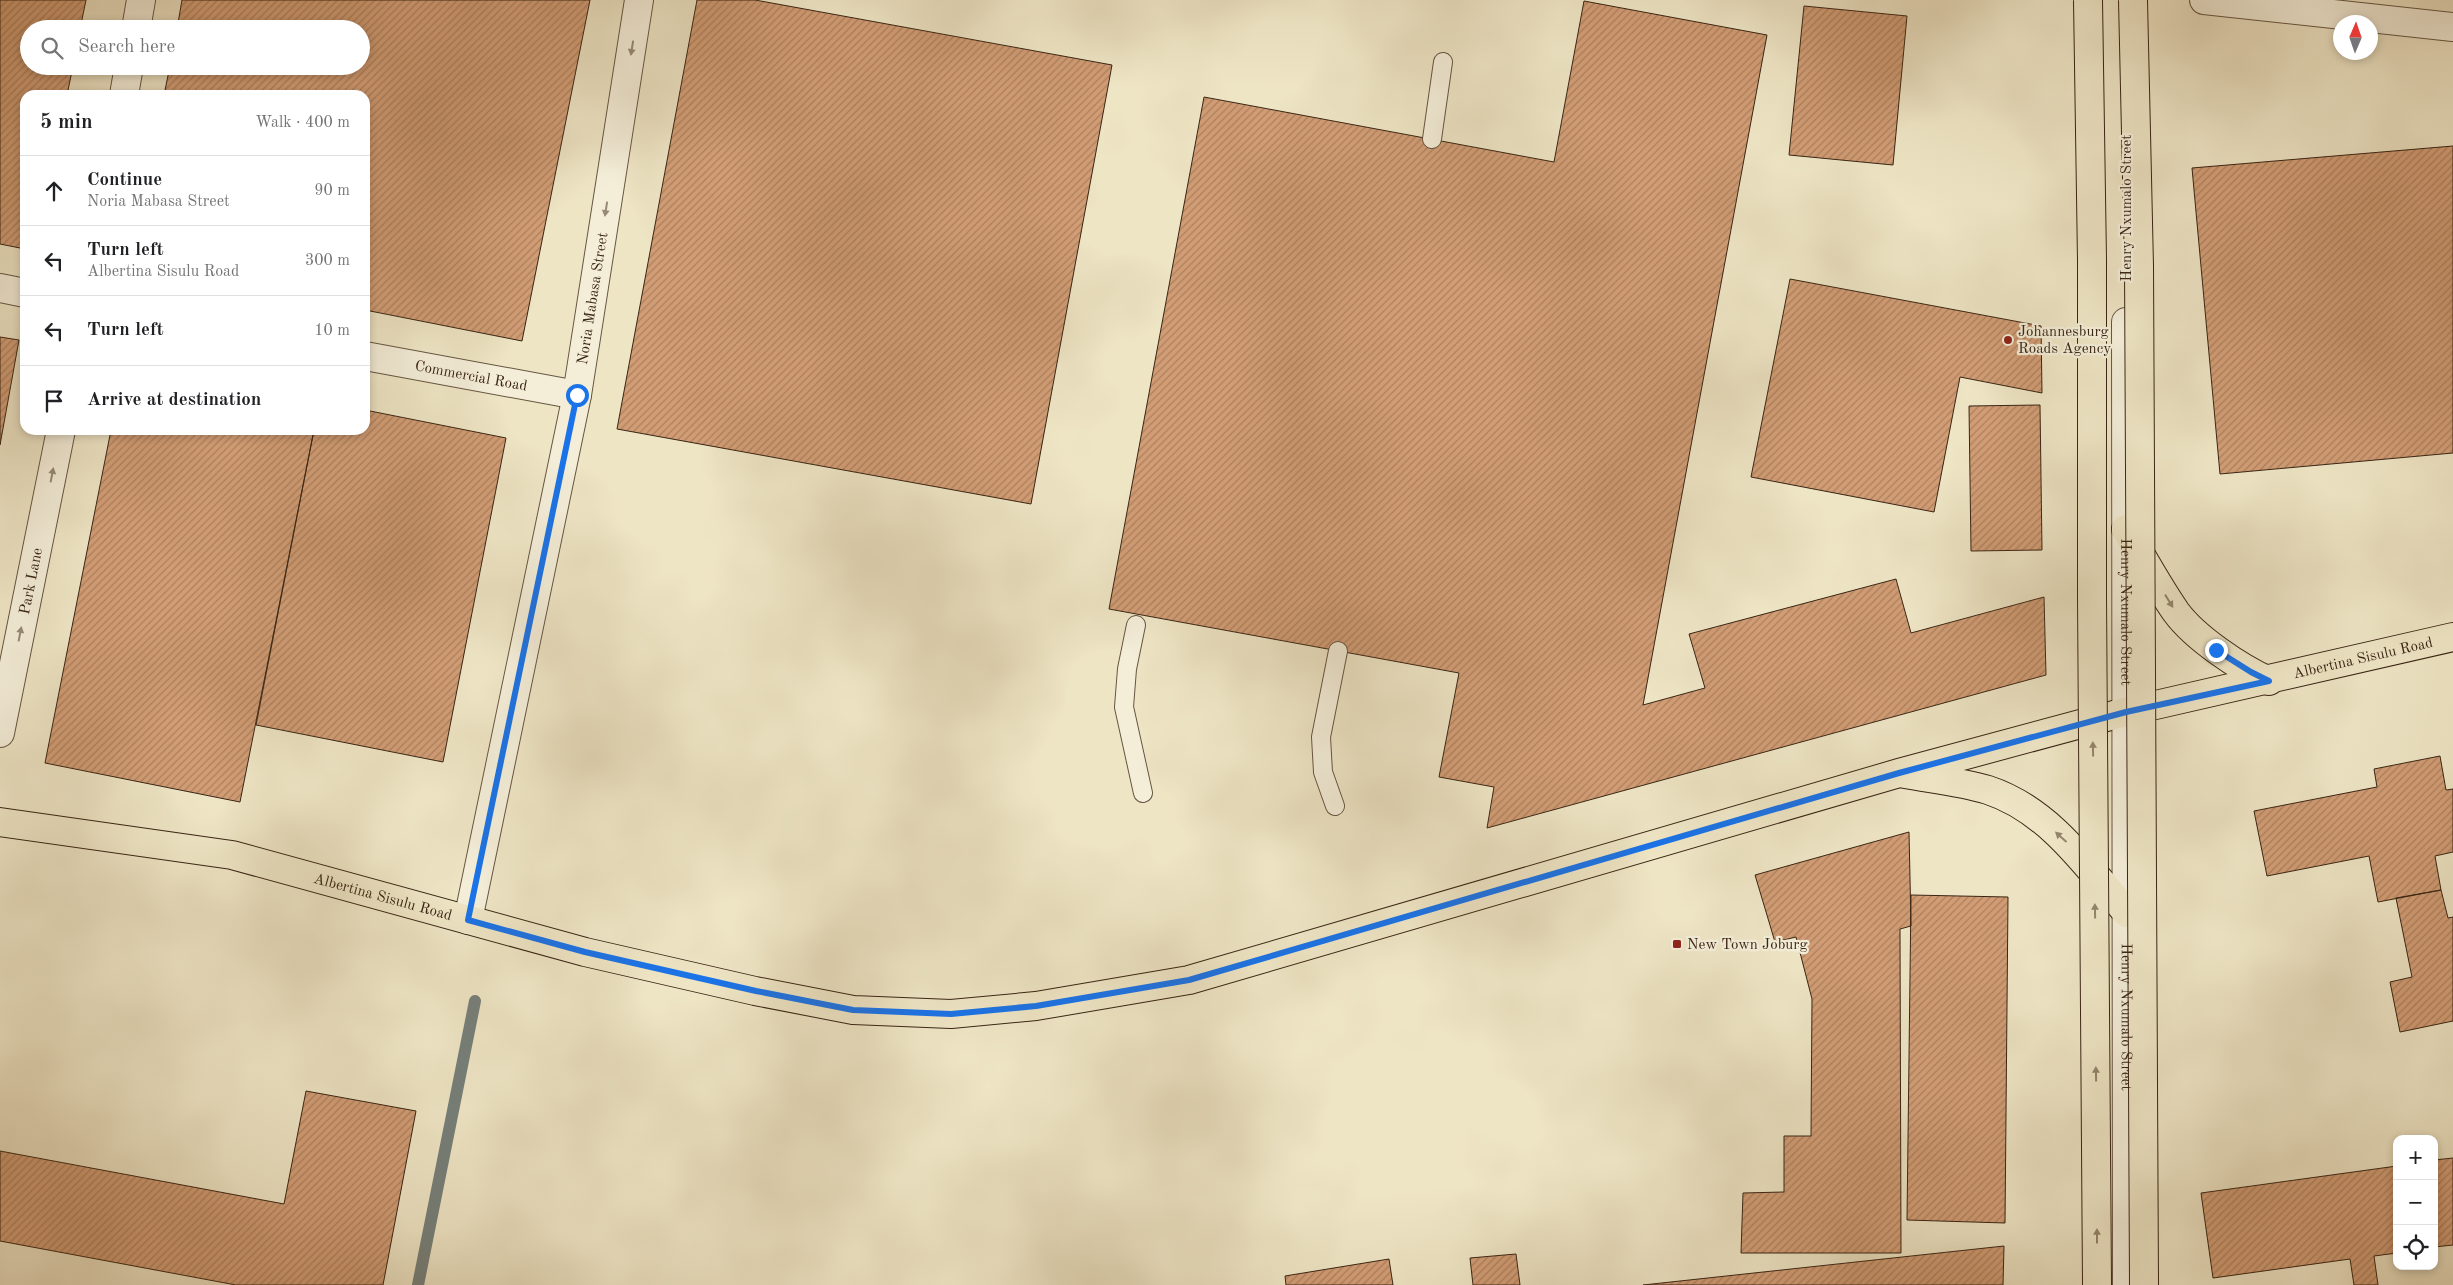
<!DOCTYPE html>
<meta charset="utf-8">
<style>
body{margin:0;font-family:"Old Standard TT",serif;background:#f2f2f2;color:#202124}
.controls{position:absolute;right:15px;bottom:15px;display:grid;overflow:hidden;border-radius:10px;box-shadow:0 2px 8px #0003}
.controls button{width:45px;height:45px;display:grid;place-items:center;padding:0;border:0;border-bottom:1px solid #e0e0e0;background:#fff;color:#202124;font:25px sans-serif}
.compass{position:absolute;left:2333px;top:15px;width:45px;height:45px;border-radius:50%;background:#fff;box-shadow:0 2px 8px #0003;rotate:2deg}
.stop{position:absolute;width:15px;height:15px;margin:-11px;border:4px solid #1a73e8;border-radius:50%;background:#fff}
.stop.end{background:#1a73e8;border-color:#fff;box-shadow:0 1px 5px #0008}
.list{margin:0;padding:0;list-style:none}
h2{display:flex;justify-content:space-between;align-items:center;height:65px;margin:0;padding:0 20px;font-size:21px}
h2 small{font-size:16px;font-weight:400;color:#757577}
.list li{display:grid;grid-template-columns:32px 1fr auto;gap:15px;align-items:center;box-sizing:border-box;height:70px;padding:0 20px;border-top:1px solid #e0e0e0}
.list b{display:block;font-size:19px;white-space:nowrap}
.list p{margin:0;font-size:16px;white-space:nowrap;color:#757577}
.list em{font-size:16px;font-style:normal;color:#757577}
.icon{flex:none;width:28px;height:28px;fill:none;stroke:currentColor;stroke-width:2;stroke-linecap:round;stroke-linejoin:round}
.map{position:relative;flex:none;width:2453px;height:1285px;overflow:hidden}
.search{position:absolute;background:#fff;box-shadow:0 2px 8px #0003;left:20px;top:20px;width:350px;height:55px;display:flex;align-items:center;gap:12px;box-sizing:border-box;padding:0 18px;border-radius:28px;color:#757577;font-size:19px}
.panel{position:absolute;background:#fff;box-shadow:0 2px 8px #0003;left:20px;top:90px;width:350px;height:345px;border-radius:15px}
.map>svg:first-child{display:block}
.lines{fill:none;stroke-linecap:round;stroke-linejoin:round}
.stream{stroke:#76807a;stroke-width:12}
.building{fill:url(#building-hatch);stroke:#392514}
.service-casing{stroke:#665540;stroke-width:20}
.minor-casing{stroke:#665540;stroke-width:30}
.primary-casing{stroke:#392514;stroke-width:30}
.service{stroke:#f4eed9;stroke-width:18}
.minor{stroke:#f4eed9;stroke-width:28}
.primary{stroke:#eee5c5;stroke-width:28}
.motorway-bridge-casing{stroke:#392514;stroke-width:30;stroke-linecap:butt}
.motorway-bridge{stroke:#eee5c5;stroke-width:28}
.oneway{fill:#968a76}
.oneway2{fill:#94856c}
.route{stroke:#1a73e8;stroke-width:6}
.poi-dot{fill:#8f2418;stroke:#f4eed9;stroke-width:2}
.labels{text-anchor:middle;stroke-width:4.5;stroke-linejoin:round;paint-order:stroke}
.street-label{font-size:15px;fill:#392514;stroke:#f4eed9}
.poi-label{font-size:15px;fill:#392514;stroke:#f4eed9;text-anchor:start}
</style>
<div class="map">
<svg width="2453" height="1285" viewBox="0 0 2453 1285">
<defs>
<pattern id="building-hatch" width="6" height="6" patternUnits="userSpaceOnUse" patternTransform="scale(1.25)"><rect width="6" height="6" fill="#d29d75"/><path d="M-1 1l2-2M0 6l6-6M5 7l2-2" fill="none" stroke="#ab805f"/></pattern>
</defs>
<rect width="100%" height="100%" fill="#eee5c5"/>
<filter id="stains"><feTurbulence type="fractalNoise" baseFrequency=".004" numOctaves="4"/><feColorMatrix values="0 0 0 0 .2 0 0 0 0 .09 0 0 0 0 .02 0 0 0 .5 -.17"/></filter>
<radialGradient id="worn" r=".72"><stop offset=".6" stop-color="#630" stop-opacity="0"/><stop offset="1" stop-color="#630" stop-opacity=".3"/></radialGradient>
<g class="lines">
<path class="stream" d="M418,1285L475,1001"/>
</g>
<path class="building" d="M0,0H86L80,29H29V66H73L67,95H25V249L0,244Z
M182,0H590L522,341L365,310V95H164L170,66H361V29H177Z
M697,0H755L1112,65L1031,504L617,429Z
M1584,1L1767,35L1643,705L1705,688L1689,634L1896,579L1911,633L2044,597L2046,675L1487,828L1494,787L1439,777L1459,673L1109,609L1204,97L1554,162Z
M1804,6L1907,16L1893,165L1789,155Z
M2453,146V453L2220,474L2192,168Z
M1790,279L2041,326L2042,393L1960,377L1934,512L1751,477Z
M0,337L19,340L0,445Z
M2040,405L2042,550L1971,551L1969,406Z
M365,410L506,438L443,762L256,725L314,430H365Z
M111,430H314L240,802L45,763Z
M2440,756L2446,790L2453,789V852L2435,856L2441,890L2378,902L2369,856L2267,876L2254,811L2377,787L2374,769Z
M1909,832L1911,926L1900,929L1901,1253H1741L1743,1193L1784,1192V1136H1811L1812,999L1796,937L1775,942L1755,875Z
M2441,890L2448,918L2453,917V1021L2400,1032L2390,982L2412,977L2396,898Z
M1911,895L2008,897L2005,1223L1907,1220Z
M306,1091L416,1111L383,1285H236L0,1241V1151L284,1204Z
M2453,1158V1245L2434,1247V1160Z
M2397,1166V1253L2374,1256L2378,1285H2354L2350,1259L2213,1278L2201,1193Z
M2004,1246L2003,1285H1643Z
M1516,1254L1520,1285H1473L1470,1258Z
M1389,1259L1393,1285H1286L1285,1276Z"/>
<g class="lines">
<g class="service-casing">
<path id="service" d="M1432,139L1443,62
M1136,625L1127,669L1124,707L1143,793
M1335,806L1323,772L1321,737L1338,651"/>
</g>
<g class="minor-casing">
<g id="minor">
<path d="M2204,0L2453,27"/>
<path d="M136,29L141,0"/>
<path d="M124,95L129,66"/>
<path d="M0,288L25,293"/>
<path id="s1" d="M2126,322L2127,1285"/>
<path id="s2" d="M365,356L577,395"/>
<path id="s3" d="M0,733L61,430"/>
<path id="s4" d="M468,920L577,395L639,0"/>
</g>
</g>
<g class="primary-casing">
<g id="primary">
<path d="M2126,529C2142,557 2158,586 2176,612C2195,638 2240,668 2269,681"/>
<path d="M1905,774C1932,779 1962,782 1988,790C2049,810 2087,866 2127,913"/>
<path id="s5" d="M0,822L232,855L585,952L755,991L853,1010L951,1014L1036,1006L1189,980L1899,773L2125,712L2453,637"/>
</g>
</g>
<use href="#service" class="service"/>
<use href="#minor" class="minor"/>
<use href="#primary" class="primary"/>
<g class="motorway-bridge-casing">
<path id="motorway-bridge" d="M2088,0L2092,260V599L2097,1285
M2133,0L2139,266L2144,1285"/>
</g>
<use href="#motorway-bridge" class="motorway-bridge"/>
</g>
<defs><path id="oneway-solid" d="M-6-.8H1V-3.2L6.5 0L1 3.2V.8H-6Z" transform="scale(1.25)"/></defs>
<g class="oneway">
<use href="#oneway-solid" transform="translate(632 48) rotate(99)"/>
<use href="#oneway-solid" transform="translate(606 209) rotate(99)"/>
<use href="#oneway-solid" transform="translate(52 475) rotate(-79)"/>
<use href="#oneway-solid" transform="translate(20 634) rotate(-79)"/>
</g>
<g class="oneway2">
<use href="#oneway-solid" transform="translate(2169 601) rotate(58)"/>
<use href="#oneway-solid" transform="translate(2093 749) rotate(-91)"/>
<use href="#oneway-solid" transform="translate(2061 837) rotate(-138)"/>
<use href="#oneway-solid" transform="translate(2095 911) rotate(-91)"/>
<use href="#oneway-solid" transform="translate(2096 1074) rotate(-91)"/>
<use href="#oneway-solid" transform="translate(2097 1236) rotate(-90)"/>
</g>
<g class="lines">
<path class="route" d="M577,395L468,920L585,952L756,991L853,1010L951,1014L1036,1006L1189,980L1899,773L2126,712L2269,681L2251,672L2216,650"/>
</g>
<g class="poi-dot">
<circle cx="2008" cy="340" r="5"/>
<rect x="1672" y="939" width="10" height="10" rx="2.5"/>
</g>
<g class="labels">
<g class="street-label">
<text transform="translate(2126 208) rotate(-90)" y="5">Henry Nxumalo Street</text>
<text dy="5" stroke="none"><textPath href="#s4" startOffset="634">Noria Mabasa Street</textPath></text>
<text dy="5" stroke="none"><textPath href="#s2" startOffset="108">Commercial Road</textPath></text>
<text dy="5" stroke="none"><textPath href="#s3" startOffset="155">Park Lane</textPath></text>
<text dy="5" stroke="none"><textPath href="#s1" startOffset="290">Henry Nxumalo Street</textPath></text>
<text dy="5" stroke="none"><textPath href="#s5" startOffset="2431">Albertina Sisulu Road</textPath></text>
<text dy="5" stroke="none"><textPath href="#s5" startOffset="391">Albertina Sisulu Road</textPath></text>
<text dy="5" stroke="none"><textPath href="#s1" startOffset="695">Henry Nxumalo Street</textPath></text>
</g>
<g class="poi-label">
<text x="2018" y="336">Johannesburg<tspan x="2018" dy="17">Roads Agency</tspan></text>
<text x="1687" y="949">New Town Joburg</text>
</g>
</g>
<rect width="100%" height="100%" filter="url(#stains)"/>
<rect width="100%" height="100%" fill="url(#worn)"/>
</svg>
<div class="controls">
<button>+</button>
<button>−</button>
<button><svg class="icon" aria-label="locate" viewBox="0 0 24 24"><circle cx="12" cy="12" r="6"/><path d="M12 2v4M12 18v4M2 12h4M18 12h4"/></svg></button>
</div>
<svg class="compass" viewBox="-18 -18 36 36"><path d="M0-13l5 13h-10z" fill="#e53935"/><path d="M0 13l5-13h-10z" fill="#757577"/></svg>
<div class="stop" style="left:577px;top:395px"></div>
<div class="stop end" style="left:2216px;top:650px"></div>
<div class="search"><svg class="icon" aria-label="search" viewBox="0 0 24 24"><circle cx="10" cy="10" r="6"/><path d="M15 15l6 6"/></svg>Search here</div>
<section class="panel">
<h2>5 min<small>Walk · 400 m</small></h2>
<ul class="list">
<li><svg class="icon" aria-label="ahead" viewBox="0 0 24 24"><path d="M12 20V5M6 11l6-6 6 6"/></svg><div><b>Continue</b><p>Noria Mabasa Street</p></div><em>90 m</em></li>
<li><svg class="icon" aria-label="left" viewBox="0 0 24 24"><path d="M17 20v-9H6M10 6l-5 5 5 5"/></svg><div><b>Turn left</b><p>Albertina Sisulu Road</p></div><em>300 m</em></li>
<li><svg class="icon" aria-label="left" viewBox="0 0 24 24"><path d="M17 20v-9H6M10 6l-5 5 5 5"/></svg><div><b>Turn left</b></div><em>10 m</em></li>
<li><svg class="icon" aria-label="arrive" viewBox="0 0 24 24"><path d="M6 21V4h12l-3 4 3 4H6"/></svg><div><b>Arrive at destination</b></div></li>
</ul>
</section>
</div>
